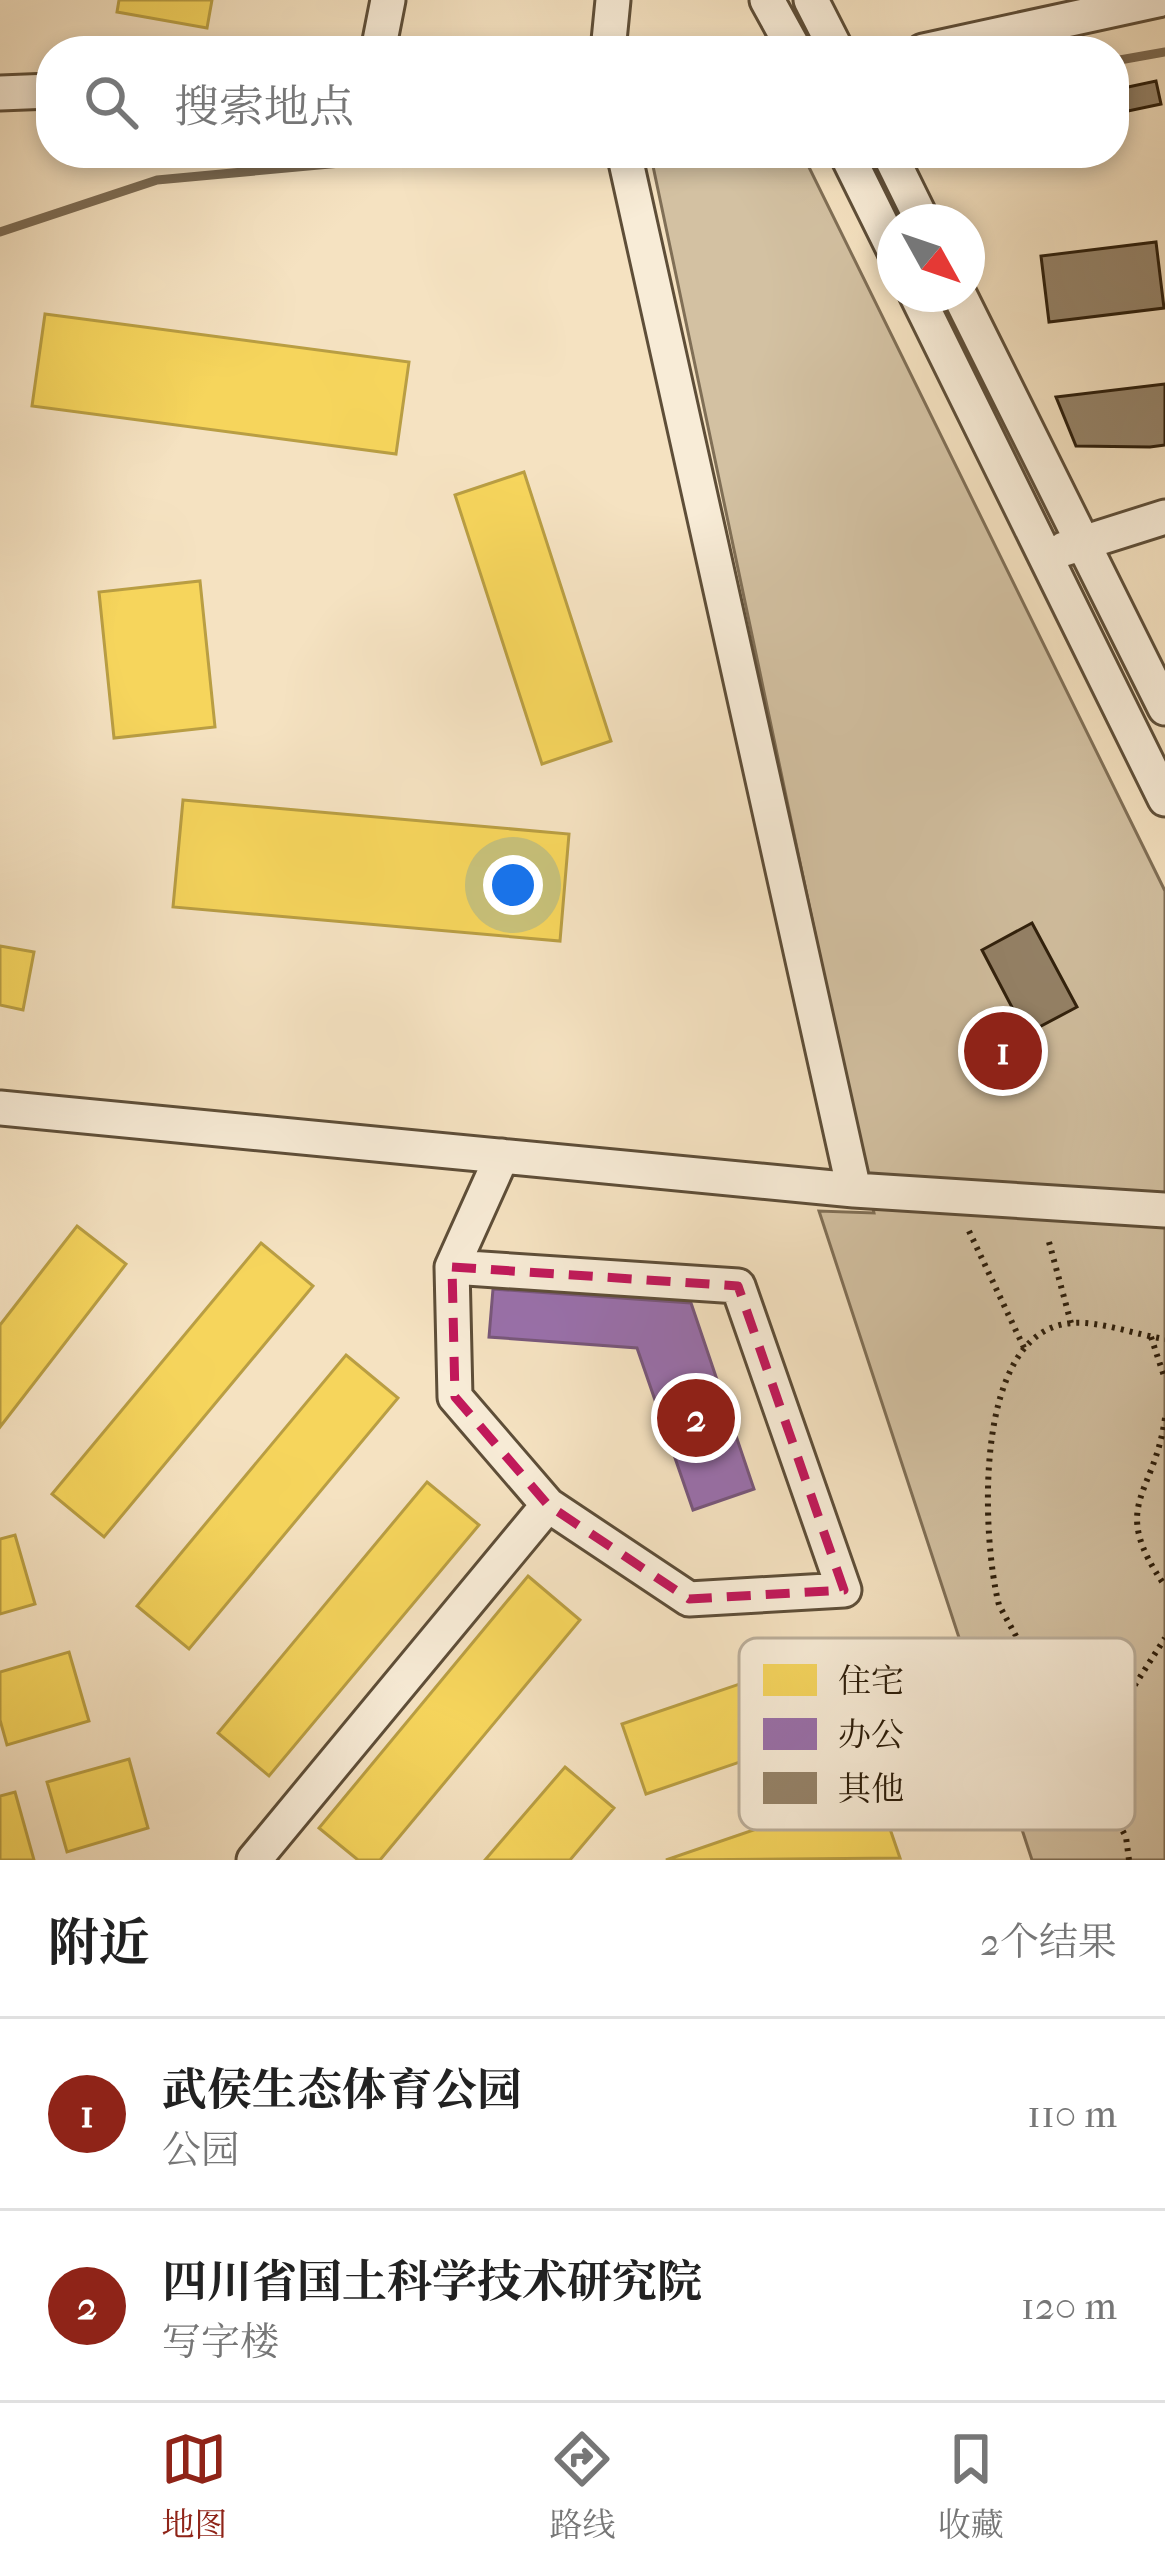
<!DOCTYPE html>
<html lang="zh">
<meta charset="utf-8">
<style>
body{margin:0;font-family:"IM FELL French Canon","Noto Serif SC",serif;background:#f6f6f6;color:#222}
.compass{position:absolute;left:877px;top:204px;width:108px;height:108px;border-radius:50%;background:#fff;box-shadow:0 6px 18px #0003;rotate:130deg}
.you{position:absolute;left:513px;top:885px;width:42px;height:42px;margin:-30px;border:9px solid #fff;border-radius:50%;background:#1a73e8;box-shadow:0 0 0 18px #1a73e833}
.badge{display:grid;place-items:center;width:78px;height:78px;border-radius:50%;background:#8f2418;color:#fff;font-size:39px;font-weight:700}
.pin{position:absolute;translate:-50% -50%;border:6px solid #fff;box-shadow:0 3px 12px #0006}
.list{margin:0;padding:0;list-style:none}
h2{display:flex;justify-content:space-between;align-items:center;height:156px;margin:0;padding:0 48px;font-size:51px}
h2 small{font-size:39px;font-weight:400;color:#767676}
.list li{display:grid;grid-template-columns:78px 1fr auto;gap:36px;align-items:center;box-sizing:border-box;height:192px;padding:0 48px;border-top:3px solid #e0e0e0}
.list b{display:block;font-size:45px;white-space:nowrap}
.list p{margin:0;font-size:39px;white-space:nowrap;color:#767676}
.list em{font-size:39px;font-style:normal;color:#767676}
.icon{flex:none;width:66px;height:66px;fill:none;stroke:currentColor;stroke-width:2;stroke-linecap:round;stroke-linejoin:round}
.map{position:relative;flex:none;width:1165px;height:1860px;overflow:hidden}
.search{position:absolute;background:#fff;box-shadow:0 6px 18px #0003;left:36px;right:36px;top:36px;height:132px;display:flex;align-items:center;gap:30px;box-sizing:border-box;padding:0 42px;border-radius:48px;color:#767676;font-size:45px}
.sheet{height:540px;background:#fff}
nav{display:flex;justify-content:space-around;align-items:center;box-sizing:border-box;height:168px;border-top:3px solid #e0e0e0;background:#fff;font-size:33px;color:#767676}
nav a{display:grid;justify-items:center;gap:6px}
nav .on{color:#8f2418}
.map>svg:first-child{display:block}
.green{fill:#d3c1a2;stroke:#806f56;stroke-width:3}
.homes{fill:#f6d55c;stroke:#b99e43;stroke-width:3}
.offices{fill:#9970ab;stroke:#78577b;stroke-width:3}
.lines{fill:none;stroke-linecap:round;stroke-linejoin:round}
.stream{stroke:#7c6b53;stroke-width:9}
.building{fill:#958369;stroke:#2c1d0a;stroke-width:3}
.minor-casing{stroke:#5e4e38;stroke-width:39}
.path{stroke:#2c1d0a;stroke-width:6;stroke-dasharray:3 6;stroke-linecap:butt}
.minor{stroke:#f8ecd7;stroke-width:33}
.marked{fill:none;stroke:#c2185b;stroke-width:9;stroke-dasharray:24 15;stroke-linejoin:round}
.key{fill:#f8ecd7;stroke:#bbae9a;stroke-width:3}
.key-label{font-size:33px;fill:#2c1d0a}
</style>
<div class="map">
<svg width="1165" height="1860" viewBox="0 0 1165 1860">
<rect width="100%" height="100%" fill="#f5e2c1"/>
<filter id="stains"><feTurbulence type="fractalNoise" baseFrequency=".00167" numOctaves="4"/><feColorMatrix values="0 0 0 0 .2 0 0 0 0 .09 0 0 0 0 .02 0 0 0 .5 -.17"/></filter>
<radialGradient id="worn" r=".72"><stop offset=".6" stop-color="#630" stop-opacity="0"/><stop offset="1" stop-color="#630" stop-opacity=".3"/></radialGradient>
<path class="green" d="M705,153H802L1165,891V1860H1032L819,1211L874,1213L653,166Z"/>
<path class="homes" d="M119,0H212L207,28L117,12Z
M45,314L409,362L396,454L32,406Z
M524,472L611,741L542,764L455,495Z
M200,581L215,727L114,738L99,592Z
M183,800L569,834L560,941L173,907Z
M0,946L34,952L23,1010L0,1005Z
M77,1226L126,1264L0,1427V1325Z
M261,1243L313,1286L104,1537L52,1494Z
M346,1355L398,1398L189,1649L137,1606Z
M427,1482L479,1525L269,1776L218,1733Z
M15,1535L35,1604L0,1614V1539Z
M528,1576L580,1620L380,1860H358L319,1828Z
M837,1651L860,1721L646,1794L622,1724Z
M69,1652L89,1721L7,1745L0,1720V1672Z
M129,1759L148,1828L67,1852L47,1782Z
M565,1767L614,1808L570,1860H485Z
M876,1788L900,1858L666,1860Z
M15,1792L34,1860H0V1796Z"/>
<path class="offices" d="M493,1289L691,1303L754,1489L693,1510L637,1348L489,1337Z"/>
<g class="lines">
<path class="stream" d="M1114,61L1165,52
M0,232L157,180L450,153"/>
</g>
<path class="building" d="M1156,81L1161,104L1114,114V90Z
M1156,242L1164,308L1049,322L1041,256Z
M1165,384V445L1150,447L1076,446L1056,397Z
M1032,923L1077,1007L1026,1034L982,950Z"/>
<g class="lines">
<g class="minor-casing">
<path id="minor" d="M767,0L795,51
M811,0L837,51
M378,51L388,0
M608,51L613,0
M923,51L1158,0
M0,93L51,91
M624,153L854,1190
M846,153L895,252
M889,153L923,222
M916,294L1165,799
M959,294L1165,708
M1064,549L1165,517
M0,1108L854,1190L1165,1210
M452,1267L738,1286L844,1590L689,1599L548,1505L455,1397L452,1267L502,1156
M254,1860L548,1505"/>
</g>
<path class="path" d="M969,1231L1026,1352
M1049,1242L1071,1323
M1151,1337L1165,1379
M1165,1418C1154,1498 1108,1504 1165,1586
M1101,1787L1124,1702L1165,1638
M1129,1860L1126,1837L999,1605C982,1540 971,1330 1072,1323C1101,1321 1137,1335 1165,1339"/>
<use href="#minor" class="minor"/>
</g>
<path class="marked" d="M452,1267L738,1286L844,1590L689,1599L548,1505L455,1397Z"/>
<rect x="739" y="1638" width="396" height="192" rx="18" class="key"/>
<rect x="763" y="1664" width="54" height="32" fill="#f6d55c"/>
<rect x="763" y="1718" width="54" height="32" fill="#9970ab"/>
<rect x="763" y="1772" width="54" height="32" fill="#958369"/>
<g class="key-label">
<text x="838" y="1692">住宅</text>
<text x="838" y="1746">办公</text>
<text x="838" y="1800">其他</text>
</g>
<rect width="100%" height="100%" filter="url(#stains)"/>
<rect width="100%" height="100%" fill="url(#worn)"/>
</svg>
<svg class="compass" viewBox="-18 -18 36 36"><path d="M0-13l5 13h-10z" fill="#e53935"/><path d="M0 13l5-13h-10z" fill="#767676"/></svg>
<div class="you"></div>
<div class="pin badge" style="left:1003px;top:1051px">1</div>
<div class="pin badge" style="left:696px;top:1418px">2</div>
<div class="search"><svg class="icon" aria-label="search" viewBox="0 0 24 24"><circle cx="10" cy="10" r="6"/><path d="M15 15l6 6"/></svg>搜索地点</div>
</div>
<section class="sheet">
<h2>附近<small>2个结果</small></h2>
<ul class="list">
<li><span class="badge">1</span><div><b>武侯生态体育公园</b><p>公园</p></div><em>110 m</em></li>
<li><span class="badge">2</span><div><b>四川省国土科学技术研究院</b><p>写字楼</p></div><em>120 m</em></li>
</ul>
</section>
<nav>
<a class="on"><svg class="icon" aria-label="map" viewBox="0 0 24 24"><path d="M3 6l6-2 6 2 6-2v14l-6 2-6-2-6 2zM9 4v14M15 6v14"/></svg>地图</a>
<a><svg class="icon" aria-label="directions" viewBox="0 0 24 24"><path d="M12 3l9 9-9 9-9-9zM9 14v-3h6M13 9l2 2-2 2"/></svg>路线</a>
<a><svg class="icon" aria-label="saved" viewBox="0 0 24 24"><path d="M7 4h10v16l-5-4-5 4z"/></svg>收藏</a>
</nav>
